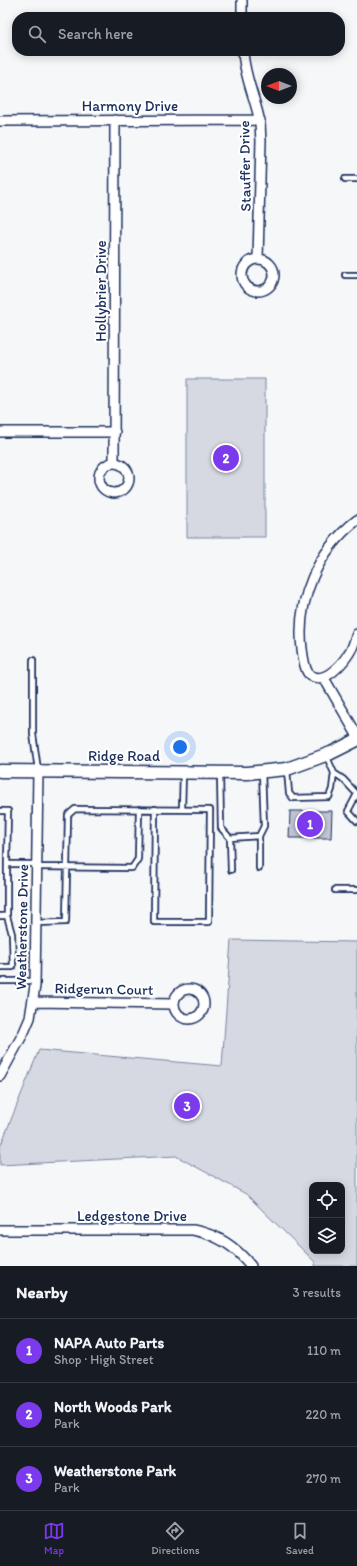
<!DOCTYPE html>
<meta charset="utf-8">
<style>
body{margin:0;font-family:Itim,sans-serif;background:#20242c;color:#f1f3f6}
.controls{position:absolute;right:12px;bottom:12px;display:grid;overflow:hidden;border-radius:8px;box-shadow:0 2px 10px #0003}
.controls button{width:36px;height:36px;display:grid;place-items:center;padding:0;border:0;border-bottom:1px solid #363941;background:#171b24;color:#f1f3f6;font:20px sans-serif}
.compass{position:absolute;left:261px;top:68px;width:36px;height:36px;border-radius:50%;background:#171b24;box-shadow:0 2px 10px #0003;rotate:270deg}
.you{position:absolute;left:180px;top:747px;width:14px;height:14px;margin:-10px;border:3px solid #fff;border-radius:50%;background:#1a73e8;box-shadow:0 0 0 6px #1a73e833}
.badge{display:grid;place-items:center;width:26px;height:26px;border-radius:50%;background:#7c3aed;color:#fff;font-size:13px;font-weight:700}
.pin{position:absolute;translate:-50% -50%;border:2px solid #fff;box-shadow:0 1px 4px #0006}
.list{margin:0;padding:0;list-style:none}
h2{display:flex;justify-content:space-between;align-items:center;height:52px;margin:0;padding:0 16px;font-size:17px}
h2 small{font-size:13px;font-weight:400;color:#9ea1a6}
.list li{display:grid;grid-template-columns:26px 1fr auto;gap:12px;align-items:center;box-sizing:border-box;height:64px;padding:0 16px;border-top:1px solid #363941}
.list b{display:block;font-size:15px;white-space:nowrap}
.list p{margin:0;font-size:13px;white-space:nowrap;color:#9ea1a6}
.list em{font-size:13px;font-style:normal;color:#9ea1a6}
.icon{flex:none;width:22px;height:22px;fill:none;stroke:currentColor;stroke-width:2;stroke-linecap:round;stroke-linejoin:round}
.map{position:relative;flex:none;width:357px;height:1266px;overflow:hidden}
.search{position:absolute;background:#171b24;box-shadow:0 2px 10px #0003;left:12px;right:12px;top:12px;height:44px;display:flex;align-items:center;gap:10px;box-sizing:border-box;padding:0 14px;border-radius:16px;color:#9ea1a6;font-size:15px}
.sheet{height:244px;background:#171b24}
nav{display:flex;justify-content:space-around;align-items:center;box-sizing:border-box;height:56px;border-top:1px solid #363941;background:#171b24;font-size:11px;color:#9ea1a6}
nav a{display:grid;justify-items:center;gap:2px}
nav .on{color:#7c3aed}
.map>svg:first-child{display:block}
.green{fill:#d6d9e2;stroke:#7884a0;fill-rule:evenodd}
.building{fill:#c0c4d3;stroke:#1b2f5e}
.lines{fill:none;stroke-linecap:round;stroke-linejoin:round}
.lane-casing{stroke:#1b2f5e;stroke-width:8}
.street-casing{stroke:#1b2f5e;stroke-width:12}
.secondary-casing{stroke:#1b2f5e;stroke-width:15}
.lane{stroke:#fff;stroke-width:4.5}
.street{stroke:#fff;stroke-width:9}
.secondary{stroke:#fff;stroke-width:12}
.labels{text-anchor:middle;stroke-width:4;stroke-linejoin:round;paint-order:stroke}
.street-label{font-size:15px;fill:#1b2f5e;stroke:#fff}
</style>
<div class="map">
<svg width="357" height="1266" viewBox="0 0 357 1266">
<rect width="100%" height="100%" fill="#f6f7f9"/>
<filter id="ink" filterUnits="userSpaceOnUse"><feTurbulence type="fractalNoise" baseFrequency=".025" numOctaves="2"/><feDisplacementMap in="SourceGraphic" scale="8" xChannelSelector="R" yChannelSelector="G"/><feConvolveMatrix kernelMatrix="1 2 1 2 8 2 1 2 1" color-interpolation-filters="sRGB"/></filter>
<g filter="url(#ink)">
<path class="green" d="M187,379H265V537H187Z
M231,940L357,942V1266H315V1262L246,1194L176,1156L0,1165V1147L39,1050L222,1066ZM312,1185H342V1251H312Z"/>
<path class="building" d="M290,811H332L331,838H289Z"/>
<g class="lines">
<g class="lane-casing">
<path id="lane" d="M345,179H357
M345,275H357
M33,660V734L38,770
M326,755L334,773L343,779L357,794
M287,770L289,793L293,798L329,797L332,789L334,773
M220,774L221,828L230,838L231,870
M357,794L348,811L357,821
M182,809L183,773
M0,811H8L7,864H37
M230,838L259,836
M37,867L132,868L138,859L139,809
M259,868V836L264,826L262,771
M335,890H357
M0,916H7L12,934L13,967H0
M7,916V864
M36,923L66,922L68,815L75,809L210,810L209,922H154L155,809
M0,981H35"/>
</g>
<g class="street-casing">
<path id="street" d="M242,0V17
M243,51C244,75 254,95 259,118C261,125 260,132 261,140L258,259
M0,121L260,120
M242 275a16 16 0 1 1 32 0a16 16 0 1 1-32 0Z
M0,432H115
M114,463L115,120
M99 478a15 15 0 1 1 30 0a15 15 0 1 1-30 0Z
M357,520C318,550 296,600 302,649C303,656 304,667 308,673C323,689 345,661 352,648C354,644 355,639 357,634
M324,678L357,735
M174 1004a15 15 0 1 1 30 0a15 15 0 1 1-30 0Z
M33,1002L174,1004
M0,1076L24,1032L30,1018L35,986L38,771
M0,1230H193C218,1235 235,1246 251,1266"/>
</g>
<g class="secondary-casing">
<path id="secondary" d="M0,771L247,773L287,769L331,753L357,740"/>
</g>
<use href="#lane" class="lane"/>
<use href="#street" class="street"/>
<use href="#secondary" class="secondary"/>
</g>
</g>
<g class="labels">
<g class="street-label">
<text x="130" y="111">Harmony Drive</text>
<text transform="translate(245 166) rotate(-91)" y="5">Stauffer Drive</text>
<text transform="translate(101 291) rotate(-90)" y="5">Hollybrier Drive</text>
<text x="124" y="761">Ridge Road</text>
<text transform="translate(22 927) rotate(-89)" y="5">Weatherstone Drive</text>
<text transform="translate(104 989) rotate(1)" y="5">Ridgerun Court</text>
<text x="132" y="1221">Ledgestone Drive</text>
</g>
</g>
</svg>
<div class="controls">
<button><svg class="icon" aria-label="locate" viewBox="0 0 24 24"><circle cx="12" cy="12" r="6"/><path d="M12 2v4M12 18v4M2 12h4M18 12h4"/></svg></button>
<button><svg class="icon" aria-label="layers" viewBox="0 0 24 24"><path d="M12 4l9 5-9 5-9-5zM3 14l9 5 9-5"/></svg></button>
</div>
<svg class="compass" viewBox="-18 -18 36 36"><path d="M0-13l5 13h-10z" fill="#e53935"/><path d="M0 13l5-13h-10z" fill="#9ea1a6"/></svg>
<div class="you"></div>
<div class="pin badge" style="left:310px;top:824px">1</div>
<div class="pin badge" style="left:226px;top:458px">2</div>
<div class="pin badge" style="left:187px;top:1106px">3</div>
<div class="search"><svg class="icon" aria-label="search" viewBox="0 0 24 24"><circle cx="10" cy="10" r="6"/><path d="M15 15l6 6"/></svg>Search here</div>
</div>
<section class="sheet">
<h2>Nearby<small>3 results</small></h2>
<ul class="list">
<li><span class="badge">1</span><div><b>NAPA Auto Parts</b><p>Shop · High Street</p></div><em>110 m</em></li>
<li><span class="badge">2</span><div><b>North Woods Park</b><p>Park</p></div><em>220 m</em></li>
<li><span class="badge">3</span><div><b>Weatherstone Park</b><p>Park</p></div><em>270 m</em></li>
</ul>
</section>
<nav>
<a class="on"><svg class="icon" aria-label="map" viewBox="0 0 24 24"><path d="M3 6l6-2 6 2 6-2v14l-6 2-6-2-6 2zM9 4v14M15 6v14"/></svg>Map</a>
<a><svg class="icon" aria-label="directions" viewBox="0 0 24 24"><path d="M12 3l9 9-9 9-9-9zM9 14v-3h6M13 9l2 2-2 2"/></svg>Directions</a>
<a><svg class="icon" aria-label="saved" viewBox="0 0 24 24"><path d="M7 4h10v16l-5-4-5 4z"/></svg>Saved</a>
</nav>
